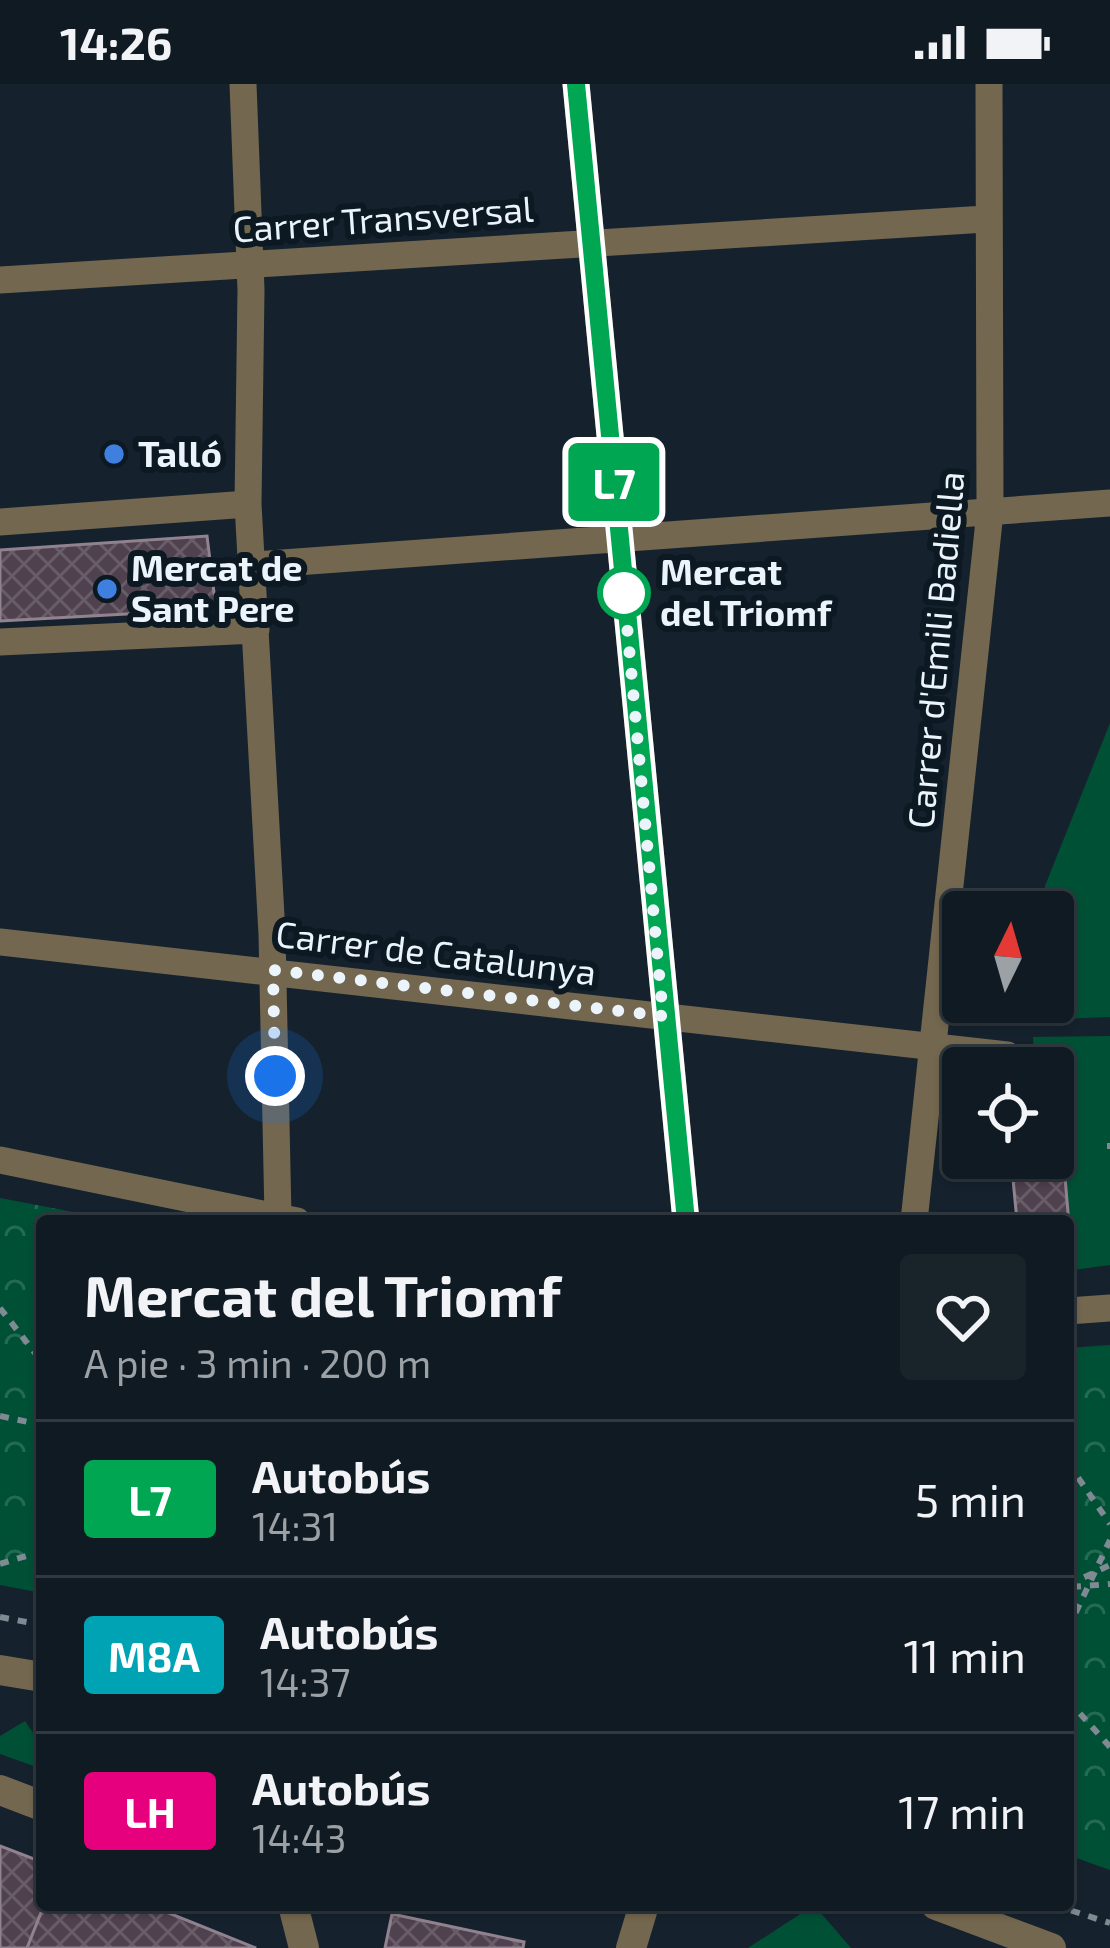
<!DOCTYPE html>
<html lang="es">
<meta charset="utf-8">
<style>
:root{--surface:#101a22;--page:#19232a;--text:#f1f3f6;--muted:#9ca1a5;--line:#303840}
body{margin:0;font-family:"Exo 2",sans-serif;background:var(--page);color:var(--text);height:100vh;display:flex;flex-direction:column;font-size:45px;white-space:nowrap}
*{box-sizing:border-box;margin:0}
p{font-size:39px;color:var(--muted)}
.icon{flex:none;width:66px;height:66px;fill:none;stroke:currentColor;stroke-width:2;stroke-linecap:round;stroke-linejoin:round}
.map{position:relative;flex:1;overflow:hidden}
.sheet{position:absolute;left:36px;top:1131px;width:1038px;height:696px;display:flex;flex-direction:column;background:var(--surface);border-radius:12px;box-shadow:0 3px 9px #0004,0 0 0 3px var(--line)}
.sheet>*{flex:none}
.badge{padding:0 24px;border-radius:9px;font-size:42px;line-height:78px}
.needle{width:78px;rotate:5deg}
.fabs{position:absolute;left:942px;top:807px;display:grid;gap:24px}
.fabs a{display:grid;place-items:center;width:132px;height:132px;border-radius:12px;background:var(--surface);box-shadow:0 3px 9px #0004,0 0 0 3px var(--line);font-size:60px}
.you{position:absolute;width:60px;height:60px;margin:-30px;border:9px solid #fff;border-radius:50%;background:#1a73e8;box-shadow:0 0 0 18px #1a73e833}
.map>.badge{position:absolute;translate:-50% -50%;box-shadow:0 0 0 6px #fff}
.round{display:grid;place-items:center;flex:none;width:126px;height:126px;border-radius:12px;background:var(--page)}
.head{display:flex;align-items:center;justify-content:space-between;height:204px;padding:0 48px}
h1{font-size:57px;font-weight:700;line-height:90px}
ul{padding:0;list-style:none}
li{display:flex;align-items:center;gap:36px;height:156px;padding:0 48px;border-top:3px solid var(--line)}
li div{flex:1}
li b{display:block;font-size:45px}
li em{font-style:normal}
li .badge{min-width:132px;font-weight:700;text-align:center}
.status{display:flex;justify-content:space-between;align-items:center;height:84px;padding:0 60px;background:var(--surface);direction:ltr}
.status svg{height:33px;fill:currentColor}
.map>svg:first-child{display:block}
.green{fill:#005035}
.park{fill:url(#park-crowns)}
.building{fill:url(#building-cross-hatch);stroke:#918290;stroke-width:3}
.lines{fill:none;stroke-linecap:round;stroke-linejoin:round}
.path{stroke:#7f8a93;stroke-width:6;stroke-dasharray:9 9;stroke-linecap:butt}
.minor{stroke:#73674f;stroke-width:27}
.tertiary{stroke:#73674f;stroke-width:30}
.line-casing{stroke:#fff;stroke-width:27}
.line{stroke:#00a651;stroke-width:18}
.walk{stroke:#ebf3fb;stroke-width:12;stroke-dasharray:0 21.6}
.shop-dot{fill:#3f7fe0;stroke:#0c1923;stroke-width:4.5}
.stop-dot{fill:#fff;stroke:#00a651;stroke-width:6}
.labels{text-anchor:middle;stroke-width:12;stroke-linejoin:round;paint-order:stroke}
.street-label{font-size:36px;fill:#ebf3fb;stroke:#0c1923}
.poi-label{font-size:36px;font-weight:bold;fill:#ebf3fb;stroke:#0c1923;text-anchor:start}
.stop-label{font-size:36px;font-weight:bold;fill:#ebf3fb;stroke:#0c1923;text-anchor:start}
</style>
<div class="status"><b>14:26</b><svg viewBox="0 0 49 12"><path d="M0 12V9h3v3zM5 12V6h3v6zM10 12V3h3v9zM15 12V0h3v12zM26 1h20v11H26zM47 4h2v5h-2z"/></svg></div>
<div class="map">
<svg width="1110" height="1864" viewBox="0 0 1110 1864">
<defs>
<pattern id="park-crowns" width="20" height="18" patternUnits="userSpaceOnUse" patternTransform="scale(3)"><rect width="20" height="18" fill="#005035"/><path d="M2 6a3 3 0 1 1 6 0M12 15a3 3 0 1 1 6 0" fill="none" stroke="#256a53"/></pattern>
<pattern id="building-cross-hatch" width="8" height="8" patternUnits="userSpaceOnUse" patternTransform="scale(3)"><rect width="8" height="8" fill="#4f414e"/><path d="M0 0l8 8M0 8l8-8" fill="none" stroke="#685d68"/></pattern>
</defs>
<rect width="100%" height="100%" fill="#15222d"/>
<!-- green -->
<path class="green" d="M 1110,639 L 1110,933 L 1031,936 L 1033,918 L 1053,918 L 1053,828 L 1042,828 L 1045,802 Z
M 1110,952 L 1110,1181 L 1073,1186 L 1061,1048 L 1053,1047 L 1053,984 L 1035,984 L 1033,953 Z
M 25,1637 L 42,1662 L 42,1685 L 0,1670 L 0,1652 Z
M 814,1821 L 851,1864 L 748,1864 Z"/>
<!-- park -->
<path class="park" d="M 0,1114 L 120,1137 L 42,1137 L 42,1509 L 0,1501 Z
M 1110,1261 L 1110,1786 L 1068,1771 L 1068,1264 Z"/>
<!-- building -->
<path class="building" d="M 207,452 L 216,525 L 0,537 L 0,466 Z
M 1053,1047 L 1061,1047 L 1074,1198 L 1068,1199 L 1068,1137 L 1017,1137 L 1011,1074 L 1053,1074 Z
M 0,1762 L 42,1778 L 44,1821 L 27,1864 L 0,1864 Z
M 44,1821 L 149,1821 L 256,1864 L 27,1864 Z
M 392,1830 L 524,1858 L 523,1864 L 385,1864 Z"/>
<g class="lines">
<!-- path -->
<path class="path" d="M 1107,1062 L 1110,1062
M 0,1224 L 42,1278
M 0,1332 L 42,1341
M 1068,1379 L 1110,1440
M 0,1480 L 42,1467
M 1068,1501 L 1110,1481
M 1072,1503 L 1110,1500
M 0,1533 L 42,1541
M 1068,1545 L 1110,1456
M 1068,1616 L 1110,1663
M 1054,1821 L 1110,1839"/>
<!-- minor -->
<path class="minor" d="M 243,0 L 251,206 L 248,420 L 272,850 L 278,1133
M 576,0 L 686,1137
M 0,196 L 986,135
M 0,438 L 248,420
M 255,481 L 1110,419
M 0,558 L 256,546
M 0,858 L 1007,971
M 0,1076 L 297,1137
M 914,1137 L 990,428 L 989,0
M 1068,1227 L 1110,1224"/>
<!-- tertiary -->
<path class="tertiary" d="M 0,1586 L 42,1593
M 0,1706 L 42,1722
M 293,1821 L 304,1864
M 936,1821 L 1051,1864
M 631,1864 L 644,1821"/>
</g>
<g class="lines">
<defs>
<path id="line" d="M 576,0 L 686,1137"/>
</defs>
<!-- line casing -->
<use href="#line" class="line-casing"/>
<!-- line -->
<use href="#line" class="line"/>
<!-- walk -->
<path class="walk" d="M 275,992 L 273,886 L 663,932 L 624,509"/>
</g>
<!-- markers -->
<g class="shop-dot">
<circle cx="114" cy="370" r="12"/>
<circle cx="107" cy="505" r="12"/>
</g>
<circle class="stop-dot" cx="624" cy="509" r="24"/>
<g class="labels">
<!-- street labels -->
<g class="street-label">
<text transform="translate(383 135) rotate(-4)" y="13">Carrer Transversal</text>
<text transform="translate(936 566) rotate(-85)" y="13">Carrer d'Emili Badiella</text>
<text transform="translate(436 869) rotate(7)" y="13">Carrer de Catalunya</text>
</g>
<!-- poi labels -->
<g class="poi-label">
<text x="138" y="383">Talló</text>
<text x="131" y="497">Mercat de<tspan x="131" dy="41">Sant Pere</tspan></text>
</g>
<!-- stop labels -->
<g class="stop-label">
<text x="660" y="501">Mercat<tspan x="660" dy="41">del Triomf</tspan></text>
</g>
</g>
</svg>
<div class="fabs">
<a><svg class="needle" viewBox="-14 -14 28 28"><path d="M0-13l5 13h-10z" fill="#e53935"/><path d="M0 13l5-13h-10z" fill="#9ca1a5"/></svg></a>
<a><svg class="icon" aria-label="locate" viewBox="0 0 24 24"><circle cx="12" cy="12" r="6"/><path d="M12 2v4M12 18v4M2 12h4M18 12h4"/></svg></a>
</div>
<div class="you" style="left:275px;top:992px"></div>
<b class="badge" style="left:614px;top:398px;background:#00a651;color:#fff">L7</b>
<section class="sheet">
<div class="head"><div><h1>Mercat del Triomf</h1><p>A pie · 3 min · 200 m</p></div><a class="round"><svg class="icon" aria-label="heart" viewBox="0 0 24 24"><path d="M12 20l-8-8c-3-5 5-10 8-4 3-6 11-1 8 4z"/></svg></a></div>
<ul>
<li><span class="badge" style="background:#00a651;color:#fff">L7</span><div><b>Autobús</b><p>14:31</p></div><em>5 min</em></li>
<li><span class="badge" style="background:#00a3b4;color:#fff">M8A</span><div><b>Autobús</b><p>14:37</p></div><em>11 min</em></li>
<li><span class="badge" style="background:#e6007e;color:#fff">LH</span><div><b>Autobús</b><p>14:43</p></div><em>17 min</em></li>
</ul>
</section>
</div>
